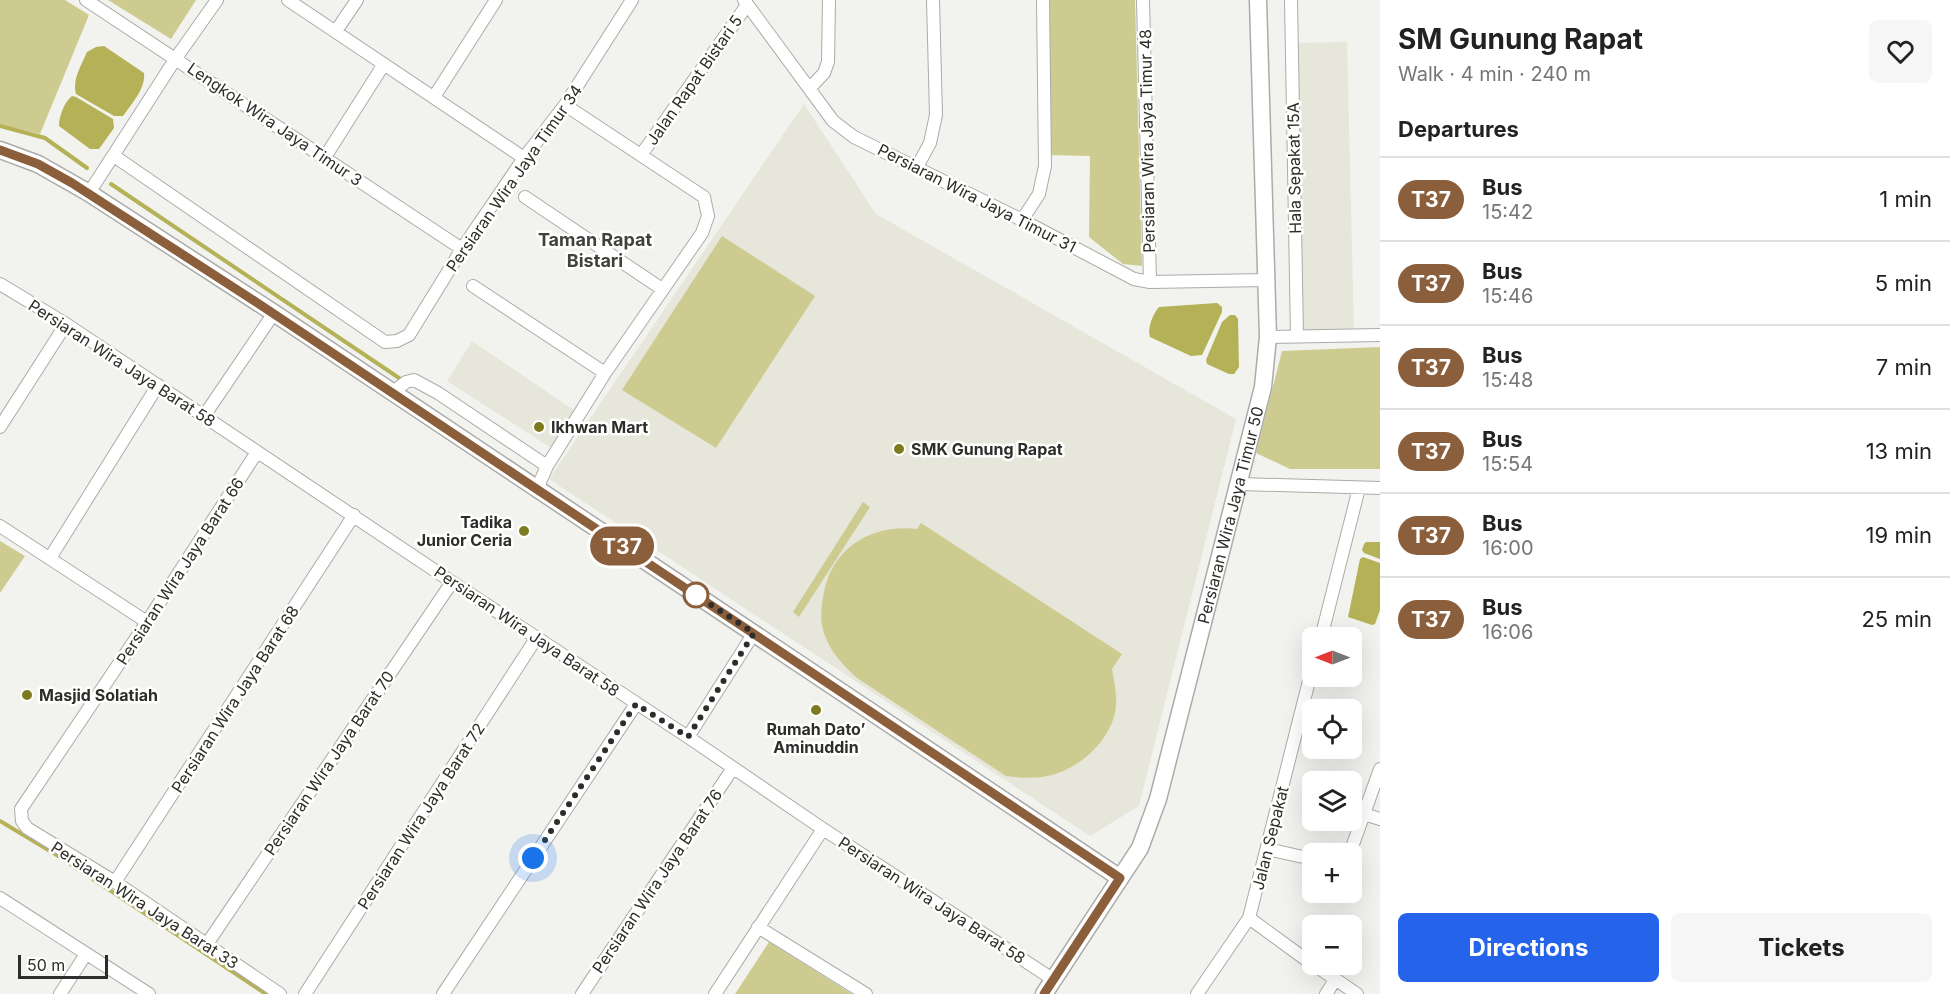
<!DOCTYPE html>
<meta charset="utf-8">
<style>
:root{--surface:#fff;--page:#f6f6f6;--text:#222;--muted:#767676;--line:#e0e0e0;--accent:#2563eb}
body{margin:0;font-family:Inter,sans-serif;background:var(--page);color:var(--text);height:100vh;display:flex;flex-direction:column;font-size:22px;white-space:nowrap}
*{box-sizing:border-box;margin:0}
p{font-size:20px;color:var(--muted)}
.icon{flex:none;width:33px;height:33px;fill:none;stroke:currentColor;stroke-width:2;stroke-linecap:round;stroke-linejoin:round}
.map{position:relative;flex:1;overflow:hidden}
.side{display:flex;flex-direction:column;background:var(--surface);width:570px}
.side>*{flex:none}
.badge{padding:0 12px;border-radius:20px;font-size:21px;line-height:39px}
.needle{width:39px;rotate:270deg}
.controls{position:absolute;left:1302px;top:627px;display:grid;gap:12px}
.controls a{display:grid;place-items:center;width:60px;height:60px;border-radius:9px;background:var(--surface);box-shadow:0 6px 24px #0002;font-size:30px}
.scale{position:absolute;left:18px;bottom:15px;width:90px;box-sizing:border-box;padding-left:6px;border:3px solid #2d2d2c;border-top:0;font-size:16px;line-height:21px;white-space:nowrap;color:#2d2d2c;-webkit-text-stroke:4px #fffffe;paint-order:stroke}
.you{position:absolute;width:30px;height:30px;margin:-15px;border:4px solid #fff;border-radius:50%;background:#1a73e8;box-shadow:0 0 0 9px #1a73e833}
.map>.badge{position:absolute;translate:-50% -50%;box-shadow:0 0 0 3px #fff}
h2{padding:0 18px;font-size:22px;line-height:54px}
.round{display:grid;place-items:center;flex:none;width:63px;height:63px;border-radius:9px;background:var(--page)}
.headline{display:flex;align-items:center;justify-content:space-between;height:102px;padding:0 18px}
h1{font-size:28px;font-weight:700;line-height:45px}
.button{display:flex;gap:12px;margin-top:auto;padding:12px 18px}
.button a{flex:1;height:69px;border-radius:9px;background:var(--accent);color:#fff;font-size:24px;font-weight:700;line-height:69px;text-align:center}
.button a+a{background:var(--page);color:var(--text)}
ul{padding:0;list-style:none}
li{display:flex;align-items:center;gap:18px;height:84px;padding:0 18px;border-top:2px solid var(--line)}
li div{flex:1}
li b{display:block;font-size:22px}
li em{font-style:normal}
li .badge{min-width:66px;font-weight:700;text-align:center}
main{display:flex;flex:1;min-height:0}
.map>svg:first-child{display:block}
.built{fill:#e6e6db}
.green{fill:#cdcb8f}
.water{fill:#b5b156}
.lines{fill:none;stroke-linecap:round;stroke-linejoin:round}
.stream{stroke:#b5b156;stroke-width:4}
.street-casing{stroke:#ababa8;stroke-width:14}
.secondary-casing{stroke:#ababa8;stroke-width:19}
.street{stroke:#fff;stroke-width:12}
.secondary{stroke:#fff;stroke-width:16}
.line-casing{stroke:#fff;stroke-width:14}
.line{stroke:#8b5e3c;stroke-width:9}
.walk{stroke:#2d2d2c;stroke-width:6;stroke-dasharray:0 10.8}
.poi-dot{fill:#7e7a20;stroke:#fffffe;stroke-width:2}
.stop-dot{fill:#fff;stroke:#8b5e3c;stroke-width:3}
.labels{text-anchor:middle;stroke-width:5;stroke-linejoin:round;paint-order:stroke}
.street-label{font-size:16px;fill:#2d2d2c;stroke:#fffffe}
.poi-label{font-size:16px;font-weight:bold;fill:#2d2d2c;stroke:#fffffe;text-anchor:start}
.neighbourhood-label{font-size:18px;font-weight:bold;fill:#40403e;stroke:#fffffe}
</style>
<main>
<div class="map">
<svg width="1380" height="994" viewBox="0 0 1380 994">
<rect width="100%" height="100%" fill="#f2f2ef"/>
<!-- built -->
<path class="built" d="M 1347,42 L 1354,334 L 1297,336 L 1290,43 Z
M 804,104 L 876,214 L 1236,419 L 1139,806 L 1090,836 L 549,479 Z
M 472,341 L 578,413 L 556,451 L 447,381 Z"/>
<!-- green -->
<path class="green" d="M 0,0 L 65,0 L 89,15 L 40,134 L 0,125 Z
M 108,0 L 196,0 L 171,39 Z
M 1049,0 L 1135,0 L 1142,266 L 1123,264 L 1089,237 L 1090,156 L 1048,155 Z
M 722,236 L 815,296 L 716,448 L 622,390 Z
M 1380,347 L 1380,469 L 1290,469 L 1256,453 L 1282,351 Z
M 863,502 L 870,507 L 799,617 L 793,612 Z
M 921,523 L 1122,654 L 1112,669 C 1114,682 1117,694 1116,706 C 1113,738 1082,767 1052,775 C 1037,779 1021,778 1006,776 L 857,678 C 844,666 832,654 826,638 C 819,623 821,608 824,592 C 833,547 872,524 917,529 Z
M 0,541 L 25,556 L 0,593 Z
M 769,942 L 852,994 L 735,994 Z"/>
<!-- water -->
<path class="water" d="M 104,46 L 144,73 C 146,88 132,103 123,116 L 114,116 L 76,94 C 72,80 81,66 87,52 L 96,47 Z
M 72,96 L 76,97 L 113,119 L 114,128 L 99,149 L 90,149 L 59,126 C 59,117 64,102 72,96 Z
M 1217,303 L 1222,307 L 1222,312 L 1202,355 L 1191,356 L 1150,337 C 1147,328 1153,314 1159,307 Z
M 1230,315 L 1235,315 L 1238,319 L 1239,367 L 1234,374 L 1229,374 L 1207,364 L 1206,360 L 1222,322 Z
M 1366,542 L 1380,542 L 1380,559 L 1364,553 L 1362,550 L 1364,544 Z
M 1363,557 L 1380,563 L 1380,610 L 1375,624 L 1372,625 L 1348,617 L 1360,559 Z"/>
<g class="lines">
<!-- stream -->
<path class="stream" d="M 0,126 L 45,138 L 87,168
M 111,184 L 402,380
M 0,821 L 60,857 L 266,994"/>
<defs>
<path id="street" d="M 86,0 L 462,249
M 288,0 L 524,158
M 744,0 L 833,121 L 854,137 L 1022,220 L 1134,279 L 1150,282 L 1266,280
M 1143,0 L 1150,282
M 1291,0 L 1297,336
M 336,31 L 357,0
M 810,88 L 824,73 L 828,62 L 829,0
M 434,97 L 496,0
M 641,155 L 747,5
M 114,156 L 385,342 L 397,341 L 409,335 L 462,249 L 524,158 L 565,105 L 632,0
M 325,157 L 384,64
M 917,167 L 930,143 L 936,115 L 933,0
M 89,193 L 176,58 L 217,0
M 525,197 L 662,289
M 1022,220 L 1039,194 L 1045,166 L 1043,0
M 0,284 L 66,324 L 452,582 L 688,737 L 823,829 L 1054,980
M 473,286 L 605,373
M 1268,337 L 1380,335
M 392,393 L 406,382 L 414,380 L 438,393 L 547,466
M 204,416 L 274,313
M 0,427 L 66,324
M 257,452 L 147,622 L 21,809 L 22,821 L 27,828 L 115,882 L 280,994
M 1240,484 L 1380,488
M 537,489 L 547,466 L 605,373 L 702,233 L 708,216 L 704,197 L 565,105
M 0,526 L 147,622
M 50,558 L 158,385
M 1321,638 L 1359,488
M 688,737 L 754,633
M 1364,814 L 1380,819
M 1267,849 L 1312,859
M 1347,854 L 1351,850 L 1380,769
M 115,882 L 354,515
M 0,898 L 149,994
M 1249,918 L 1312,964
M 758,927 L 866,994
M 207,944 L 452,582
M 1313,964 L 1357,994
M 60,994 L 86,954
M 305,994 L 537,637
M 443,994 L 636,704
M 582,994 L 733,768
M 715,994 L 823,829
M 1197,994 L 1249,918 L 1312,669
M 1326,994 L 1335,980"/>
<g id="secondary">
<path d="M 0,150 L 38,164 L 89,193 L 274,313 L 1120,878"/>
<path id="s1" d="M 1044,994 L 1140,848 L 1158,799 L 1263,387 L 1268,337 L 1258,0"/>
</g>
</defs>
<!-- street casing -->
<use href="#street" class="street-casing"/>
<!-- secondary casing -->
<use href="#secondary" class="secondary-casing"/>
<!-- street -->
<use href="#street" class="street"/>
<!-- secondary -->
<use href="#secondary" class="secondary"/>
</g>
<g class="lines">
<defs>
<path id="line" d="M 0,150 L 38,164 L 72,183 L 256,302 L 1120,878 L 1044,994"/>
</defs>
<!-- line casing -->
<use href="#line" class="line-casing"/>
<!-- line -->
<use href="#line" class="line"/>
<!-- walk -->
<path class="walk" d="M 533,858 L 636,704 L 688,737 L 754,633 L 696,595"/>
</g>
<!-- markers -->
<g class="poi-dot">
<circle cx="539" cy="427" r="6"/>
<circle cx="899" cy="449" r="6"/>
<circle cx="524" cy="531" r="6"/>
<circle cx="27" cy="695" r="6"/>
<circle cx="816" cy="710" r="6"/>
</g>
<circle class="stop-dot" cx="696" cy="595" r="12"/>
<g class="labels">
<!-- street labels -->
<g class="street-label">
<text transform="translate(694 80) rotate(-55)" y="6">Jalan Rapat Bistari 5</text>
<text transform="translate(275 124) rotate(34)" y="6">Lengkok Wira Jaya Timur 3</text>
<text transform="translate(1147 141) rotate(-91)" y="6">Persiaran Wira Jaya Timur 48</text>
<text transform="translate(1294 168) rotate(-91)" y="6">Hala Sepakat 15A</text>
<text transform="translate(514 178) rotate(-55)" y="6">Persiaran Wira Jaya Timur 34</text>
<text transform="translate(977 198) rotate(27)" y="6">Persiaran Wira Jaya Timur 31</text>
<text transform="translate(122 363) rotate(33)" y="6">Persiaran Wira Jaya Barat 58</text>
<text dy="6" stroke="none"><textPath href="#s1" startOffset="520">Persiaran Wira Jaya Timur 50</textPath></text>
<text transform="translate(180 571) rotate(-57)" y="6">Persiaran Wira Jaya Barat 66</text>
<text transform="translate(527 631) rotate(34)" y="6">Persiaran Wira Jaya Barat 58</text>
<text transform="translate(235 699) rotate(-57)" y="6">Persiaran Wira Jaya Barat 68</text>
<text transform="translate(329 763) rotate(-56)" y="6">Persiaran Wira Jaya Barat 70</text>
<text transform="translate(421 816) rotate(-57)" y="6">Persiaran Wira Jaya Barat 72</text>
<text transform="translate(1270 838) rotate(-76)" y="6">Jalan Sepakat</text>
<text transform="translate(657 881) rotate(-56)" y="6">Persiaran Wira Jaya Barat 76</text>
<text transform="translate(932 900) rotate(33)" y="6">Persiaran Wira Jaya Barat 58</text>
<text transform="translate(145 905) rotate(33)" y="6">Persiaran Wira Jaya Barat 33</text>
</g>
<!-- poi labels -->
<g class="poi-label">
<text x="551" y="433">Ikhwan Mart</text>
<text x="911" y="455">SMK Gunung Rapat</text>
<text x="512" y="528" text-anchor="end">Tadika<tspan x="512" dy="18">Junior Ceria</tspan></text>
<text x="39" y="701">Masjid Solatiah</text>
<text x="816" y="735" text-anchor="middle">Rumah Dato’<tspan x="816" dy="18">Aminuddin</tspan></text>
</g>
<!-- neighbourhood labels -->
<g class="neighbourhood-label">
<text x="595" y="246">Taman Rapat<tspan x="595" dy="21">Bistari</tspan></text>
</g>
</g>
</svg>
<div class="controls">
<a><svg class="needle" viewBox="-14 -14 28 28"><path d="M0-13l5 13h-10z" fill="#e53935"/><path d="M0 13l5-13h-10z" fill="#767676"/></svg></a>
<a><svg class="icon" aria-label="locate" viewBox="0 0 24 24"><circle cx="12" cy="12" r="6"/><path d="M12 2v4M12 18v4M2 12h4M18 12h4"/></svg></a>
<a><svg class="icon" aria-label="layers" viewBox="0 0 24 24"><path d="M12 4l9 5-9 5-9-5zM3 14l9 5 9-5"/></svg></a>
<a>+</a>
<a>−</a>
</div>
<div class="scale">50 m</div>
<div class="you" style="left:533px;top:858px"></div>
<b class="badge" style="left:622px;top:546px;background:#8b5e3c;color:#fff">T37</b>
</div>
<section class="side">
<div class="headline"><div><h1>SM Gunung Rapat</h1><p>Walk · 4 min · 240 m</p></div><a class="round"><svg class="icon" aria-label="heart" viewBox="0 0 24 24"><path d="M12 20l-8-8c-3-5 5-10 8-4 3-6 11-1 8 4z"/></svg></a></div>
<h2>Departures</h2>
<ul>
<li><span class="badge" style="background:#8b5e3c;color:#fff">T37</span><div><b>Bus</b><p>15:42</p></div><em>1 min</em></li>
<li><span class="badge" style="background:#8b5e3c;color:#fff">T37</span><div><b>Bus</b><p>15:46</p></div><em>5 min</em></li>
<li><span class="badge" style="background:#8b5e3c;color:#fff">T37</span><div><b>Bus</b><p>15:48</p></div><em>7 min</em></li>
<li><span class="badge" style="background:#8b5e3c;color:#fff">T37</span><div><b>Bus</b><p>15:54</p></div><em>13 min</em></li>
<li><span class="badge" style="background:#8b5e3c;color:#fff">T37</span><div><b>Bus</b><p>16:00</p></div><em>19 min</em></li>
<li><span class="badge" style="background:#8b5e3c;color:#fff">T37</span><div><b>Bus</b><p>16:06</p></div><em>25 min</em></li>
</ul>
<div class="button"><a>Directions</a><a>Tickets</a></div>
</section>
</main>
